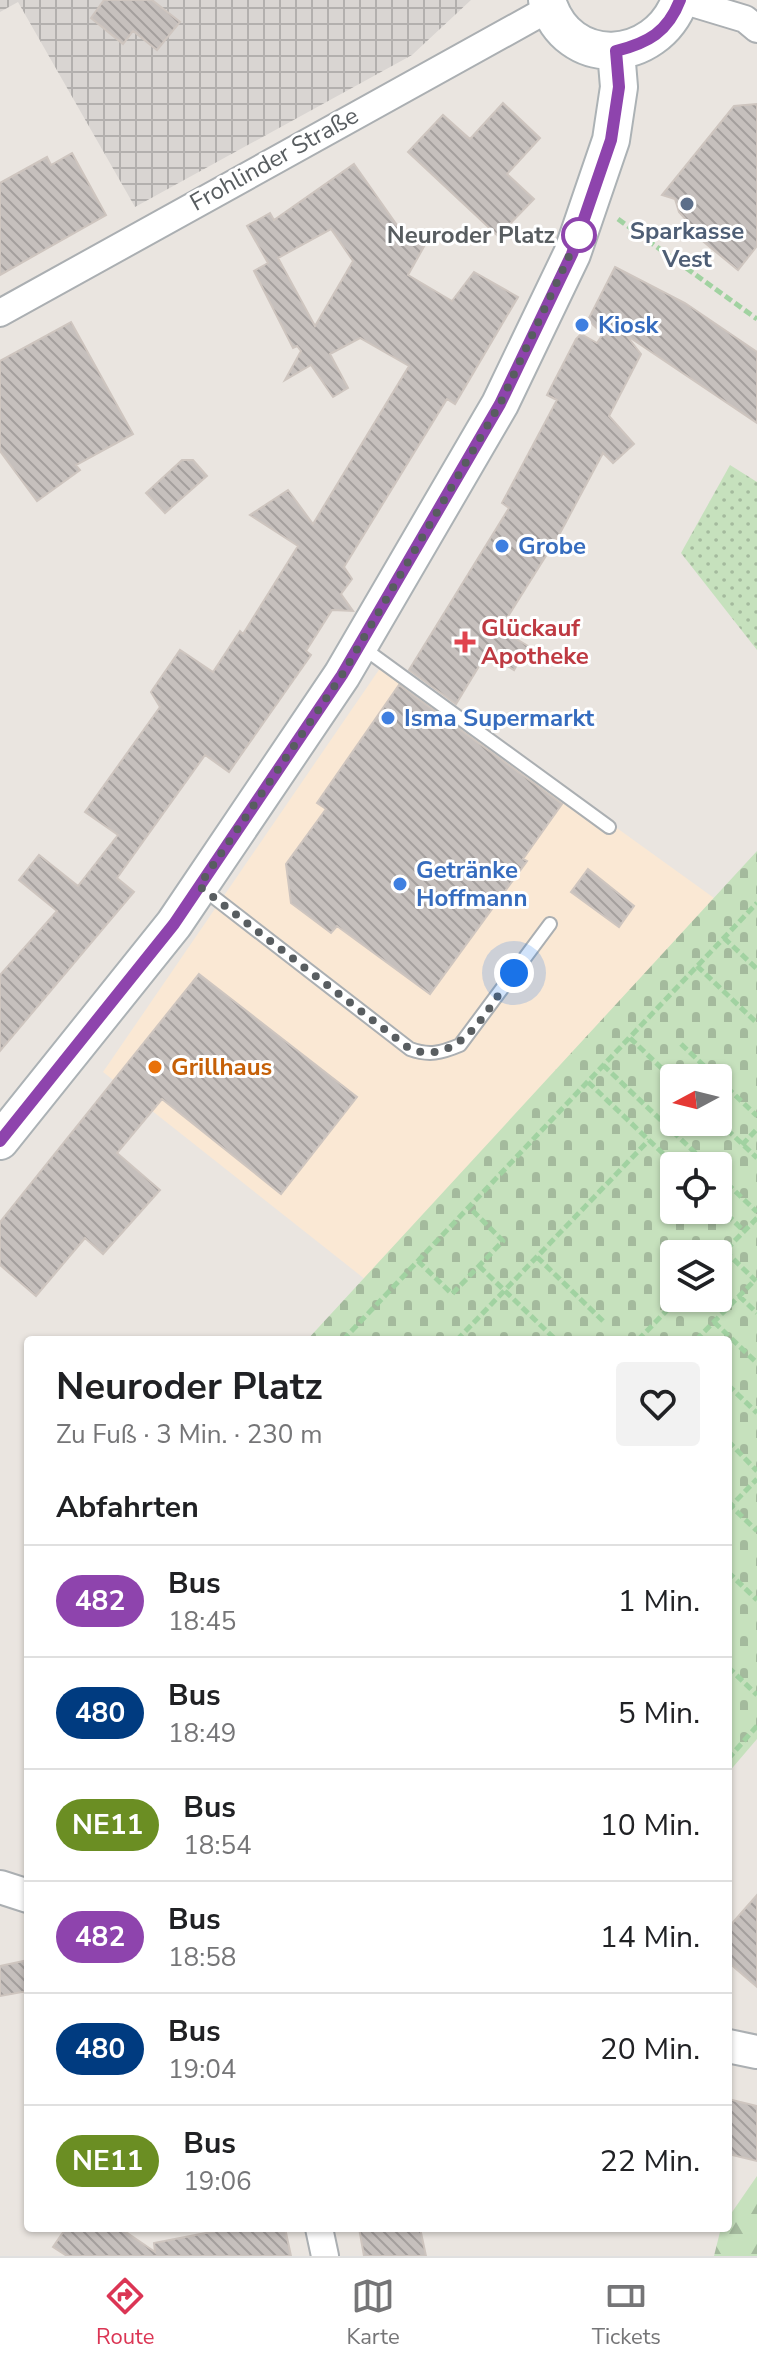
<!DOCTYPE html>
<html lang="de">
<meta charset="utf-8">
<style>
:root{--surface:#fff;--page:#f2f2f2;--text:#202124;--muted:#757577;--line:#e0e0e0;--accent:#db3554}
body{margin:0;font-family:"Nunito Sans",sans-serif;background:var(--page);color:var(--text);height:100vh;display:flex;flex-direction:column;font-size:30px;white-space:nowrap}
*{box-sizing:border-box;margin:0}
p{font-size:26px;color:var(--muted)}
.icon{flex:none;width:44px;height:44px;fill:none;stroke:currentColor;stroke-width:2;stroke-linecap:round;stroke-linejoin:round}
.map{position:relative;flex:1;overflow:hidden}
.panel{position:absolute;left:24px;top:1336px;width:708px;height:896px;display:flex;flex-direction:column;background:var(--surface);border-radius:8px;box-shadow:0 2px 6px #0004}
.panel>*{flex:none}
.badge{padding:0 16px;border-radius:26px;font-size:28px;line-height:52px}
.needle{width:52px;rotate:263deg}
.controls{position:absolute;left:660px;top:1064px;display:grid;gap:16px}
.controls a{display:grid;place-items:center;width:72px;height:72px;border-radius:8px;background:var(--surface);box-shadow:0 2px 6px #0004;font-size:40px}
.you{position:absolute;width:40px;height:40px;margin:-20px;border:6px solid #fff;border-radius:50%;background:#1a73e8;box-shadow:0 0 0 12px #1a73e833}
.map>.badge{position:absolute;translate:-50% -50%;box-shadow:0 0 0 4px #fff}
h2{padding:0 32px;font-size:30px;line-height:72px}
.round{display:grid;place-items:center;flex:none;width:84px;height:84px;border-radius:8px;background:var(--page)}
.overview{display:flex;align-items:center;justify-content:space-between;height:136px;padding:0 32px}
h1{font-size:38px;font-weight:700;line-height:60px}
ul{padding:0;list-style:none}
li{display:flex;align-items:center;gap:24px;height:112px;padding:0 32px;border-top:2px solid var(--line)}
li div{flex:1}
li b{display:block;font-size:30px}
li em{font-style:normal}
li .badge{min-width:88px;font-weight:700;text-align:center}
.dock{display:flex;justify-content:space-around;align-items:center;height:112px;border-top:2px solid var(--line);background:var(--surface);font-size:22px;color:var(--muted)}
.dock a{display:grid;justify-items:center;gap:4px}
.dock .current{color:var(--accent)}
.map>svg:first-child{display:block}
.commercial{fill:#fae8d4}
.industrial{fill:url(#industrial-grid)}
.forest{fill:url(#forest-firs)}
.cemetery{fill:url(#cemetery-stones);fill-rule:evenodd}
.park{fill:url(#park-dots)}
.building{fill:url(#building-back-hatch);stroke:#cec5bf;stroke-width:2;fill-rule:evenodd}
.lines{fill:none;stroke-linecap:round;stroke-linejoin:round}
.service-casing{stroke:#abafb2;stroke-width:16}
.minor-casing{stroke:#abafb2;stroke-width:30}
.tertiary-casing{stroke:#abafb2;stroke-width:36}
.secondary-casing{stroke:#acb2b5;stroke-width:40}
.path{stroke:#a1d2a1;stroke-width:5;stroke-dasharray:8 4;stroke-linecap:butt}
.service{stroke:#fff;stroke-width:12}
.minor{stroke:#fff;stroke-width:26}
.tertiary{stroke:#fff;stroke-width:32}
.secondary{stroke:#fff;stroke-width:36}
.line-casing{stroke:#fff;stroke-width:18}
.line{stroke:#8e44ad;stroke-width:12}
.walk{stroke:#585d60;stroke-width:8;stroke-dasharray:0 14.4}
.service-dot{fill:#5c6f8a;stroke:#fff;stroke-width:3}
.stop-dot{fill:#fff;stroke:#8e44ad;stroke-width:4}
.shop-dot{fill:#3f7fe0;stroke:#fff;stroke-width:3}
.health-dot{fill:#e0444e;stroke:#fff;stroke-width:3}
.food-dot{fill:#e8710a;stroke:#fff;stroke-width:3}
.labels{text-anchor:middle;stroke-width:6;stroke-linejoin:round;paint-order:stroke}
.street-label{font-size:24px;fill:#585d60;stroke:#fff}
.service-label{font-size:24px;font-weight:bold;fill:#4e5e75;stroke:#fff}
.stop-label{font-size:24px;font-weight:bold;fill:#585d60;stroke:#fff;text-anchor:end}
.shop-label{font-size:24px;font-weight:bold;fill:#366cbe;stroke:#fff;text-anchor:start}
.health-label{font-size:24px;font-weight:bold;fill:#be3a42;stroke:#fff;text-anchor:start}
.food-label{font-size:24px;font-weight:bold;fill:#c56008;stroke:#fff;text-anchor:start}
</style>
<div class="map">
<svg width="757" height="2256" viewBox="0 0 757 2256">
<defs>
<pattern id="industrial-grid" width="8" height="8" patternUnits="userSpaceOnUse" patternTransform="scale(2)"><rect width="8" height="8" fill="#d9d5d2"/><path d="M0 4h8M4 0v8" fill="none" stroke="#b3b0ae"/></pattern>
<pattern id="forest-firs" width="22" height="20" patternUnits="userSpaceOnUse" patternTransform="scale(2)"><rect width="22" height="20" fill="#c6e1bd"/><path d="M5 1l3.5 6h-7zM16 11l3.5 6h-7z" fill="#a4ba9d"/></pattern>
<pattern id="cemetery-stones" width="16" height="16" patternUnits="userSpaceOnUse" patternTransform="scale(2)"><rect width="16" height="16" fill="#c6e1bd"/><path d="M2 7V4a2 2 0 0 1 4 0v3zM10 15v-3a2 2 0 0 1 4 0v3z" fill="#a4ba9d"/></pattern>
<pattern id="park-dots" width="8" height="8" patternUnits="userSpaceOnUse" patternTransform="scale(2)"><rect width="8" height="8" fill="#c6e1bd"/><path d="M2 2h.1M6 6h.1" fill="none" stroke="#a4ba9d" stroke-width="1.8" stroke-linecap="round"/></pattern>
<pattern id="building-back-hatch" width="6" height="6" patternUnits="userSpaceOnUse" patternTransform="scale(2)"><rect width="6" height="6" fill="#c6c0bd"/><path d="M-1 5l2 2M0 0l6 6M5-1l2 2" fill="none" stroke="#a49f9d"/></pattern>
</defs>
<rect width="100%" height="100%" fill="#eae5e0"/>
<!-- commercial -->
<path class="commercial" d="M 385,661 L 714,898 L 366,1280 L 103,1072 Z"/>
<!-- industrial -->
<path class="industrial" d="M 0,0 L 471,0 L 412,55 L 135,207 L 18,2 L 0,12 Z"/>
<!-- forest -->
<path class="forest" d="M 757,2176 L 757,2256 L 714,2256 L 721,2228 L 728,2228 L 728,2218 Z"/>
<!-- cemetery -->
<path class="cemetery" d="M 757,851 L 757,1739 L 728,1773 L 728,1340 L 307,1340 ZM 674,1078 L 718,1078 L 718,1122 L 674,1122 ZM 674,1166 L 718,1166 L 718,1210 L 674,1210 ZM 674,1254 L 718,1254 L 718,1298 L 674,1298 Z"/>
<!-- park -->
<path class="park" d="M 730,465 L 757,482 L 757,650 L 681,553 Z"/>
<!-- building -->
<path class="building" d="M 104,0 L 152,0 L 180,22 L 157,50 L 133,31 L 123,44 L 91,18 Z
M 503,103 L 540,138 L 507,174 L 534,199 L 498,236 L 408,152 L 443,115 L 470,139 Z
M 757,104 L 757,246 L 738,270 L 688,229 L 691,225 L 679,212 L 675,199 L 662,195 L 734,106 Z
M 72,153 L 106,215 L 0,275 L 0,183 L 47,157 L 51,165 Z
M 354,164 L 399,228 L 426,243 L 408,275 L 452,301 L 474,272 L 518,297 L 455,404 L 447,399 L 344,567 L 352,579 L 341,594 L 353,611 L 332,610 L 306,651 L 311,655 L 229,772 L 205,755 L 117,878 L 134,892 L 0,1051 L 0,975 L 57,911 L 19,880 L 39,855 L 78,886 L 118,835 L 85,812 L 160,707 L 151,692 L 180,650 L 213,672 L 240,631 L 243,634 L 298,546 L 250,515 L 288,490 L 313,524 L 409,366 L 360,338 L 330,354 L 348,388 L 333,397 L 311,365 L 285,380 L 301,351 L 297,346 L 293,348 L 254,271 L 268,263 L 247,226 L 270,213 L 274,220 ZM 331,229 L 353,261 L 315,326 L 278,258 Z
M 615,267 L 685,303 L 757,352 L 757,423 L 626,335 L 641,354 L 609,416 L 634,444 L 613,463 L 603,453 L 559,535 L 500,629 L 528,646 L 514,670 L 487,653 L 456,704 L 409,670 L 509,508 L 502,503 L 557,400 L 547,395 L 576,339 L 581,334 L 597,343 L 603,334 L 588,320 Z
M 71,322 L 133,434 L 76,465 L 80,470 L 37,501 L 0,451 L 0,361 Z
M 182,460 L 193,460 L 207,476 L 165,513 L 146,493 Z
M 399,685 L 562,804 L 523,859 L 527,861 L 430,994 L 337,926 L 331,933 L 291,903 L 286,864 L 326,809 L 317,803 Z
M 588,869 L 634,906 L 619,927 L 571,892 Z
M 199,974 L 357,1097 L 281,1194 L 162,1099 L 117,1153 L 160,1190 L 103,1254 L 85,1238 L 36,1296 L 0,1265 L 0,1222 Z
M 757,1895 L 757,1987 L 728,1962 L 728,1928 Z
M 28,1960 L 28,1991 L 0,1996 L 0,1966 Z
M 728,2099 L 757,2106 L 757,2161 L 728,2154 Z
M 66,2228 L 120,2228 L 155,2252 L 154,2243 L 231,2228 L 285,2228 L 291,2256 L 67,2256 L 53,2247 Z
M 359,2228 L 420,2228 L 426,2256 L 364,2256 Z"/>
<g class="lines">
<defs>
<path id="service" d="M 362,647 L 609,827
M 202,888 L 410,1049 C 429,1056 441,1053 460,1045 L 550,924"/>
<path id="minor" d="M 682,0 L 745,19 L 757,29
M 0,313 L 550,8
M 319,2228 L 325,2256"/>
<path id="tertiary" d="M 0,1887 L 28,1896
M 728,2046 L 757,2052"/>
<path id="secondary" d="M 547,0 C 567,70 656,65 680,0
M 0,1141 L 174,924 L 342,675 L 500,404 L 572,254 L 611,140 L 619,87 L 616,51"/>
</defs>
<!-- service casing -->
<use href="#service" class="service-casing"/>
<!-- minor casing -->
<use href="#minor" class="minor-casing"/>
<!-- tertiary casing -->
<use href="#tertiary" class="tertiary-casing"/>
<!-- secondary casing -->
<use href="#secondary" class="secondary-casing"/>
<!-- path -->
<path class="path" d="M 618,219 L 757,319
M 724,938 L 757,969
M 697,966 L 757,1023
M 630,1038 L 674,1080
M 681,1044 L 717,1078
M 603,1065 L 709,1166
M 718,1079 L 757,1116
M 588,1082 L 676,1166
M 718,1121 L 757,1158
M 742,1145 L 757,1129
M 718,1175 L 757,1212
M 718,1206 L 744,1231
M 725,1251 L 756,1281
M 537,1257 L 605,1323
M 718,1258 L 757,1218
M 418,1261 L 452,1294 L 503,1241 L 469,1207
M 479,1266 L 556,1340
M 739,1296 L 757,1313
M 714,1322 L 757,1363
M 343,1340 L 757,903
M 457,1340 L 649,1140
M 638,1340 L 679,1298
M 696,1340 L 755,1280
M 728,1385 L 757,1413
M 728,1441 L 757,1471
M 728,1503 L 757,1531
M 728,1509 L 757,1479
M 728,1572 L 757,1600
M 728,1667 L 757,1695
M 728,1759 L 757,1726"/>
<!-- service -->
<use href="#service" class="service"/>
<!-- minor -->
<use href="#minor" class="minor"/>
<!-- tertiary -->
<use href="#tertiary" class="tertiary"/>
<!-- secondary -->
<use href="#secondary" class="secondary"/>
</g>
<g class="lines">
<defs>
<path id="line" d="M 0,1141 L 174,924 L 342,675 L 500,404 L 572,254 L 611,140 L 619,87 L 616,51 C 648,43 668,32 680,0"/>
</defs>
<!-- line casing -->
<use href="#line" class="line-casing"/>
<!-- line -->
<use href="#line" class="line"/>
<!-- walk -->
<path class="walk" d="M 514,973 C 487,1008 462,1067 410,1049 L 199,886 L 342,675 L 500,404 L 579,235"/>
</g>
<!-- markers -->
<circle class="service-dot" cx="687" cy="204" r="8"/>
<circle class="stop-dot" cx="579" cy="235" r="16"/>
<g class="shop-dot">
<circle cx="582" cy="325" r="8"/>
<circle cx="502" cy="546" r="8"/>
<circle cx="388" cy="718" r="8"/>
<circle cx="400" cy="884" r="8"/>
</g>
<path class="health-dot" d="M461 630h8v8h8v8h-8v8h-8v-8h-8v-8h8z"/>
<circle class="food-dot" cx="155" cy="1067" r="8"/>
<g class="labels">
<!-- street labels -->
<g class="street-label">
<text transform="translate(274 159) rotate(-29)" y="8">Frohlinder Straße</text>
</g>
<!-- service labels -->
<g class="service-label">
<text x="687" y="239">Sparkasse<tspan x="687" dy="28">Vest</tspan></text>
</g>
<!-- stop labels -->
<g class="stop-label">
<text x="555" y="243">Neuroder Platz</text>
</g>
<!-- shop labels -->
<g class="shop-label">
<text x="598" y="333">Kiosk</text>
<text x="518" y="554">Grobe</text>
<text x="404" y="726">Isma Supermarkt</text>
<text x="416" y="878">Getränke<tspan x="416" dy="28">Hoffmann</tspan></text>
</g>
<!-- health labels -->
<g class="health-label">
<text x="481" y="636">Glückauf<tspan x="481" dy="28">Apotheke</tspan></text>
</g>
<!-- food labels -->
<g class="food-label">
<text x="171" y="1075">Grillhaus</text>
</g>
</g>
</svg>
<div class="controls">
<a><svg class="needle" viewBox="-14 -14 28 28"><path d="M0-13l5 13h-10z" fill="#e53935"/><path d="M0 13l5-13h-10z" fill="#757577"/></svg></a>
<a><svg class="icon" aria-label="locate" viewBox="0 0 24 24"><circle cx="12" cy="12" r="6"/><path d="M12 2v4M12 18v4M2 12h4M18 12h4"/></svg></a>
<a><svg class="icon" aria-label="layers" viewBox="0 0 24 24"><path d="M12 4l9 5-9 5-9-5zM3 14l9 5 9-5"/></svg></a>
</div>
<div class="you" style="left:514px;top:973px"></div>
<section class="panel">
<div class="overview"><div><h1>Neuroder Platz</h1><p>Zu Fuß · 3 Min. · 230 m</p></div><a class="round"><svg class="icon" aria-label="heart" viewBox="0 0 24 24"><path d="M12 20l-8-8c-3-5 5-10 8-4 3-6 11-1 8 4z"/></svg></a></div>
<h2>Abfahrten</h2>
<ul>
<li><span class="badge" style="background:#8e44ad;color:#fff">482</span><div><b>Bus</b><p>18:45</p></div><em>1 Min.</em></li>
<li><span class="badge" style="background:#003b80;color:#fff">480</span><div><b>Bus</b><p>18:49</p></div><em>5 Min.</em></li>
<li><span class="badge" style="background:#6b8e23;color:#fff">NE11</span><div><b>Bus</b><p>18:54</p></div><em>10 Min.</em></li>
<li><span class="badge" style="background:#8e44ad;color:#fff">482</span><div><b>Bus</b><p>18:58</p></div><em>14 Min.</em></li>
<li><span class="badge" style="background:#003b80;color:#fff">480</span><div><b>Bus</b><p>19:04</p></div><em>20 Min.</em></li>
<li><span class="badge" style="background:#6b8e23;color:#fff">NE11</span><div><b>Bus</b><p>19:06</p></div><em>22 Min.</em></li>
</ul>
</section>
</div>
<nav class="dock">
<a class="current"><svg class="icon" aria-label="directions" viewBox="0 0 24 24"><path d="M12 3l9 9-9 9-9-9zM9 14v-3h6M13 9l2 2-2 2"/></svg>Route</a>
<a><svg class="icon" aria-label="map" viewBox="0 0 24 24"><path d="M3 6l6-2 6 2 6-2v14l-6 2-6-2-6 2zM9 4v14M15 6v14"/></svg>Karte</a>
<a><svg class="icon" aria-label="tickets" viewBox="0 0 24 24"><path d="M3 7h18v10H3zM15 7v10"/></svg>Tickets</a>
</nav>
